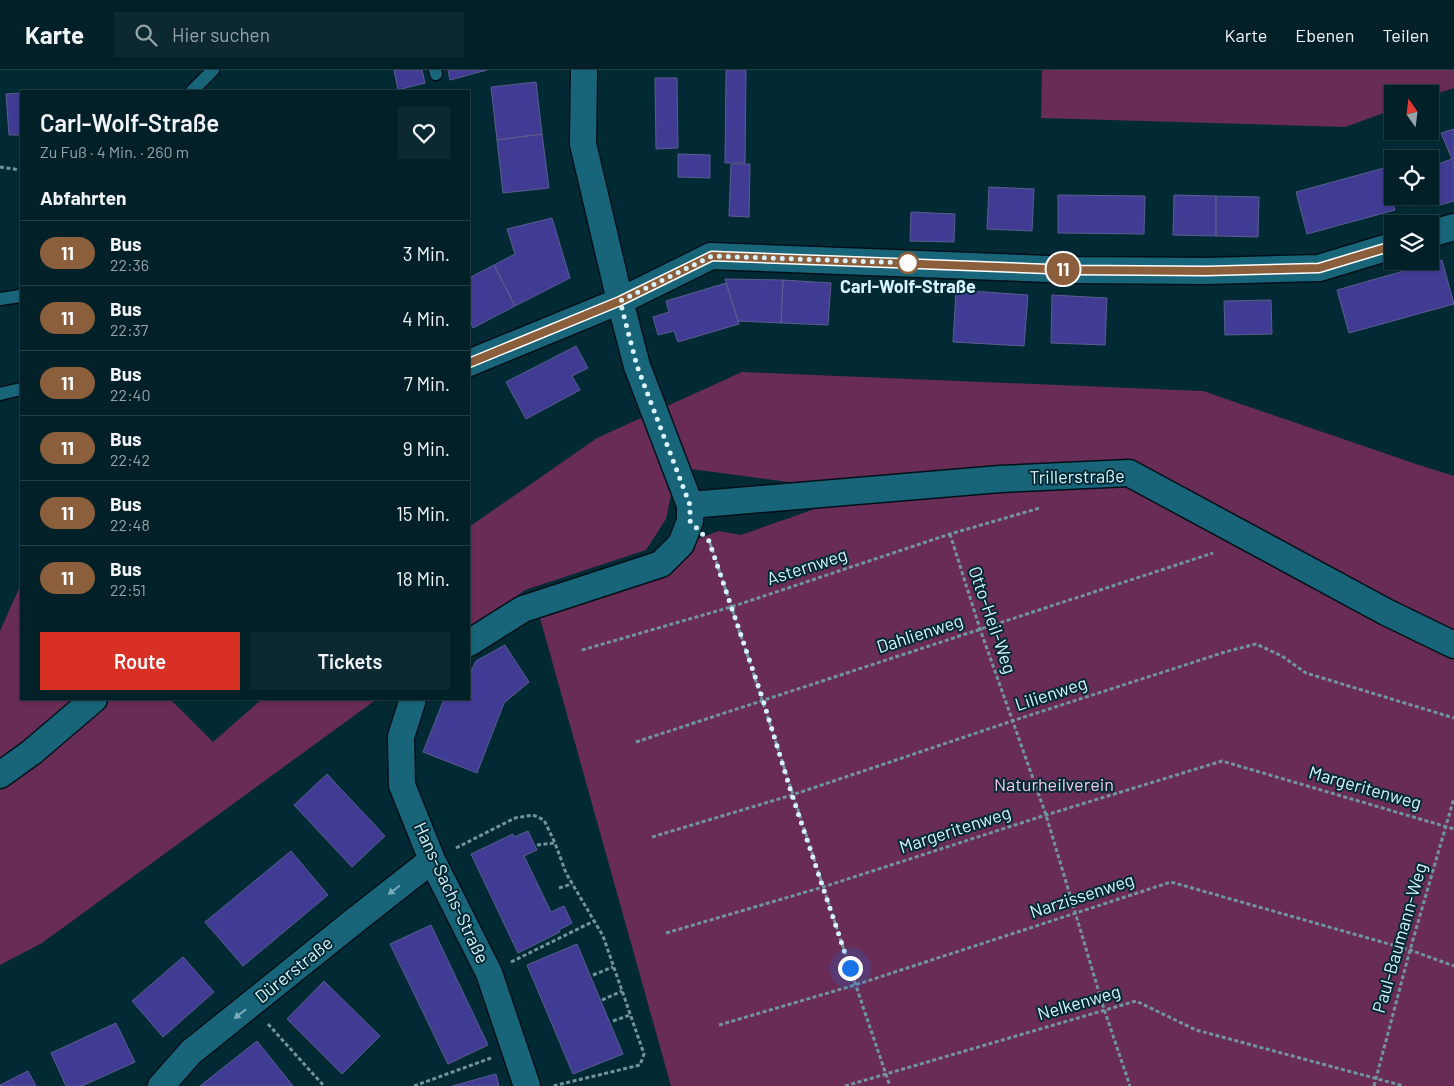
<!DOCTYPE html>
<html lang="de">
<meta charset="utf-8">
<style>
:root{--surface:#022028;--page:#0c2830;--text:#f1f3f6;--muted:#96a3a8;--line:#233e45;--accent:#d93025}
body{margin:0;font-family:Barlow,sans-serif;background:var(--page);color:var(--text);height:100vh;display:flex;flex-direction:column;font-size:19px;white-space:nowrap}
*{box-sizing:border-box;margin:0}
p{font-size:16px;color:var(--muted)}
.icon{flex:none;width:28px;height:28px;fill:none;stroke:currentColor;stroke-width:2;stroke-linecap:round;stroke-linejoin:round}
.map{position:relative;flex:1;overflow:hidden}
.sheet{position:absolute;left:20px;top:20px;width:450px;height:610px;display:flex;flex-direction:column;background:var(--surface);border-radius:0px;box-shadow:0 1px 4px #0004,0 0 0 1px var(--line)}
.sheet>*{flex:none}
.badge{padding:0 10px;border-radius:16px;font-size:18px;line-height:32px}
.needle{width:32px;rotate:346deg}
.buttons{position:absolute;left:1384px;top:15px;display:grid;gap:10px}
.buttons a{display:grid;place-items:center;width:55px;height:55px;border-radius:0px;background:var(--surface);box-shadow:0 1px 4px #0004,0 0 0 1px var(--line);font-size:25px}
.you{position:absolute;width:25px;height:25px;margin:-12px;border:4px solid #fff;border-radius:50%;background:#1a73e8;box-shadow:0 0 0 8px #1a73e833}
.map>.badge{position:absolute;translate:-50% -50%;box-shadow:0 0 0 2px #fff}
h2{padding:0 20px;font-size:19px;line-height:45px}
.round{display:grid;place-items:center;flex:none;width:52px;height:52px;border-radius:0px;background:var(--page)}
.head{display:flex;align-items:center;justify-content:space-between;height:85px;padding:0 20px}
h1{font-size:24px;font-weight:600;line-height:38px}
.button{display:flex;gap:10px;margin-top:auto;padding:10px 20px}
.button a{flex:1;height:58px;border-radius:0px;background:var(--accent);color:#fff;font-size:20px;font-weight:600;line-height:58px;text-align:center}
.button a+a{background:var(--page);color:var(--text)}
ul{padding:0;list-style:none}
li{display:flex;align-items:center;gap:15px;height:65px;padding:0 20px;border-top:1px solid var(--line)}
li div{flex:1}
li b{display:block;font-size:19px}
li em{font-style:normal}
li .badge{min-width:55px;font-weight:700;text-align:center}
header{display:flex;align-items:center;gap:30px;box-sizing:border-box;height:70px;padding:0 25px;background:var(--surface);border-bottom:1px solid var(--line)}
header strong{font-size:24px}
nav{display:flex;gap:28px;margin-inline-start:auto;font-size:18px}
.search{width:350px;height:45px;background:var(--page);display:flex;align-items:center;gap:12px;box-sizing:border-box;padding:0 18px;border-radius:0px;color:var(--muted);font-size:19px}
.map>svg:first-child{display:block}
.green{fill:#682c56}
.building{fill:#413c93;stroke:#5a5d8e}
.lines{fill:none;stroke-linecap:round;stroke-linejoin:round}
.service-casing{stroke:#001118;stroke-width:15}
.minor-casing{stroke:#001118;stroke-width:29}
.path{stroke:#72949e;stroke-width:3;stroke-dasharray:4 2.5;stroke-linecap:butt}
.service{stroke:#186479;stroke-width:12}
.minor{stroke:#186479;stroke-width:26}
.oneway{fill:#78acbb}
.line-casing{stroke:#fff;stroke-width:11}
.line{stroke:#8b5e3c;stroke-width:8}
.walk{stroke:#d8f3fd;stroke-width:5;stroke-dasharray:0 9}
.stop-dot{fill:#fff;stroke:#8b5e3c;stroke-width:2.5}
.labels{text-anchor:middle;stroke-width:4;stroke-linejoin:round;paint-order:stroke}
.stop-label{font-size:18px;font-weight:bold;fill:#d8f3fd;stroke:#022a35}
.street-label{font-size:18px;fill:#d8f3fd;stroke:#022a35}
.park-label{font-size:18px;fill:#f8c7e5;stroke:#022a35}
</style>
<header>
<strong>Karte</strong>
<div class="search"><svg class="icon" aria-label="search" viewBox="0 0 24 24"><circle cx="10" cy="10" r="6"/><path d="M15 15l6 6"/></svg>Hier suchen</div>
<nav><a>Karte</a><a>Ebenen</a><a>Teilen</a></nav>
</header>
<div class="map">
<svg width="1454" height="1016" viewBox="0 0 1454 1016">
<rect width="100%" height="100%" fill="#022a35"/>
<!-- green -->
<path class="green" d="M 1042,0 L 1454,0 L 1454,18 L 1430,26 L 1430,24 L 1392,24 L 1392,40 L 1345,57 L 1041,48 Z
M 742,302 L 1203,321 L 1419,395 L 1454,406 L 1454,565 L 1140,398 L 811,415 L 691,399 L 674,411 L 666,449 L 646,480 L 525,520 L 469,562 L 469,457 L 597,368 Z
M 1123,410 L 1454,586 L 1454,1016 L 671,1016 L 540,548 L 673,501 L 695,470 L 719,461 L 741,465 L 826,435 Z
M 21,514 L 21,629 L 170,629 L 213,672 L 262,629 L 377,629 L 42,873 L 0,895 L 0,561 Z"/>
<!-- building -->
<path class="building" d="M 394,0 L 422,0 L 425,13 L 398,20 Z
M 448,0 L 487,0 L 450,10 Z
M 726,0 L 746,0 L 745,93 L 725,93 Z
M 655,8 L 677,8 L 678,78 L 656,79 Z
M 536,12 L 542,64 L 497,70 L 491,17 Z
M 21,23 L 21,65 L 9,65 L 6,24 Z
M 1454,59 L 1454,131 L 1436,136 L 1430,115 L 1430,97 L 1452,89 L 1441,63 Z
M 542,64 L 549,118 L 503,123 L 497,70 Z
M 678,84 L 710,85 L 710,108 L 678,107 Z
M 731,94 L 750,94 L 749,147 L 729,146 Z
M 1384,98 L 1395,140 L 1307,164 L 1296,122 Z
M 989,117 L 1034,119 L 1032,161 L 987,159 Z
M 1058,125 L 1145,126 L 1144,164 L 1058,163 Z
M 1174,125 L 1216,126 L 1216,166 L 1173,165 Z
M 1216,126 L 1259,127 L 1258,167 L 1216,166 Z
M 911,142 L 955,144 L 954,172 L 910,171 Z
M 552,148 L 570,208 L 515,236 L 494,195 L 515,184 L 507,159 Z
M 1442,190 L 1454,234 L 1349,263 L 1337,220 Z
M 494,195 L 515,236 L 473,258 L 469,249 L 469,208 Z
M 725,209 L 783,210 L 781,253 L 738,251 Z
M 783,210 L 831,213 L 828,255 L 781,253 Z
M 726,213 L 739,254 L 678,272 L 674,261 L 658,265 L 653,247 L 669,242 L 666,231 Z
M 956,220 L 1028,225 L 1024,276 L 953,272 Z
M 1052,225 L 1107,228 L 1105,275 L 1051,273 Z
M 1271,230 L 1272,264 L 1225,265 L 1224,231 Z
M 576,276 L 588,298 L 572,306 L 580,320 L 526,349 L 506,312 Z
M 505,575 L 529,612 L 504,633 L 477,703 L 423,682 L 444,629 L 469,629 L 469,605 L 476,591 Z
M 327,704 L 385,766 L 352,797 L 294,735 Z
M 528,761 L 537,780 L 524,786 L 551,842 L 564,836 L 572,853 L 559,860 L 560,862 L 518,883 L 471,784 L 513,764 L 514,767 Z
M 291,781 L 328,825 L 243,896 L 205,852 Z
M 431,855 L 488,975 L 448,994 L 390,874 Z
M 577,874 L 623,984 L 573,1004 L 527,895 Z
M 183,887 L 214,922 L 163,967 L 132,931 Z
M 324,911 L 380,966 L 342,1004 L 287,949 Z
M 116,953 L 135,992 L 82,1016 L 66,1016 L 51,983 Z
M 257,971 L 293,1016 L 200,1016 Z
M 28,1001 L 36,1016 L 0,1016 L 0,1015 Z
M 496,1004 L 499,1016 L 452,1016 Z"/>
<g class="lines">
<defs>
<path id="service" d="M 435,0 L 436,4
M 192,21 L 213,0
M 0,229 L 20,226 L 21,225
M 0,324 L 21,319"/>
<path id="minor" d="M 1430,164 L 1454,157
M 469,293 L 620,231 L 711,186 L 1074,200 L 1207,201 L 1319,198 L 1392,176
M 690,435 L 1000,409 L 1129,403 L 1386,542 L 1454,575
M 469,573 L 523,539 L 661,494 L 681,474 L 690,451 L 690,435 L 637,296 L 620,231 L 583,74 L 584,0
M 413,629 L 401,667 L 402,715 L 432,790 L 489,903 L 527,1016
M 0,705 L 32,682 L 94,629
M 161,1016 L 191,982 L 353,852 L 432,790"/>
</defs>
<!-- service casing -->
<use href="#service" class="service-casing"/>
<!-- minor casing -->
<use href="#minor" class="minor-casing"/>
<!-- path -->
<path class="path" d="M 0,97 L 21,100
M 950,464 L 980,559 L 1046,745 L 1104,939 L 1130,1016
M 710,473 C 771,654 828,836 890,1016
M 582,580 L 731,537 L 950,464 L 1040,438
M 636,672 L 1213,483
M 652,767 L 792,725 L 1012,651 L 1225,582 L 1256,574 L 1282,586 L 1306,603 L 1454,648
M 537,775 L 555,773
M 456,778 L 515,748 L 533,745 L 544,750 L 555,773 L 566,803 L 603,866 L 644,984 L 640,995 L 553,1016
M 559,818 L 572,814
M 666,863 L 823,817 L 1046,745 L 1222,691 L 1454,759
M 511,892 L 594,851
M 593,905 L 613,897
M 602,930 L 622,921
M 613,951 L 630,945
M 268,954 L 324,1016
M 719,955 L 855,915 L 1171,812 L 1410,880 L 1454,896
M 414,1016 L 491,988
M 845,1016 L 1136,931 L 1196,960 L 1404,1016
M 1374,1016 L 1410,880 L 1454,728"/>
<!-- service -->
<use href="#service" class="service"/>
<!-- minor -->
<use href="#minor" class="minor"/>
</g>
<!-- one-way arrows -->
<defs><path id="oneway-solid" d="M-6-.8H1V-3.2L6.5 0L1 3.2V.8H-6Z" transform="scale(1.25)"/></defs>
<g class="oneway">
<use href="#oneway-solid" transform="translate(394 820) rotate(143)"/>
<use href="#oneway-solid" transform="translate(240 944) rotate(142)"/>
</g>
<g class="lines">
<defs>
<path id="line" d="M 469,293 L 620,231 L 712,186 L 1074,200 L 1206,201 L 1319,198 L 1392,176"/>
</defs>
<!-- line casing -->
<use href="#line" class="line-casing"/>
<!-- line -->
<use href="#line" class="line"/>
<!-- walk -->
<path class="walk" d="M 850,898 L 792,725 L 763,630 L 709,471 L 690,451 L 690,435 L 637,296 L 620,231 L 712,186 L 908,193"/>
</g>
<!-- markers -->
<circle class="stop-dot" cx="908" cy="193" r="10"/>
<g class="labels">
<!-- stop labels -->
<g class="stop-label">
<text x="908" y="223">Carl-Wolf-Straße</text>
</g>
<!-- street labels -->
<g class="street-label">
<text transform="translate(1077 407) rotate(-1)" y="6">Trillerstraße</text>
<text transform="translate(807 497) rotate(-18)" y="6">Asternweg</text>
<text transform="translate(992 550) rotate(71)" y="6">Otto-Heil-Weg</text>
<text transform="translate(920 564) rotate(-18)" y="6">Dahlienweg</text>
<text transform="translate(1051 624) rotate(-18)" y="6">Lilienweg</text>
<text transform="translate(1365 718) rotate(16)" y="6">Margeritenweg</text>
<text transform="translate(955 760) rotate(-18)" y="6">Margeritenweg</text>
<text transform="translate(451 823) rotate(65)" y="6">Hans-Sachs-Straße</text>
<text transform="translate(1082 826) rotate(-18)" y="6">Narzissenweg</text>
<text transform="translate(1400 868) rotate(-74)" y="6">Paul-Baumann-Weg</text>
<text transform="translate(294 900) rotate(-39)" y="6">Dürerstraße</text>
<text transform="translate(1079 933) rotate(-16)" y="6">Nelkenweg</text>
</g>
<!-- park labels -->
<g class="park-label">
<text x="1054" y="721">Naturheilverein</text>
</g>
</g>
</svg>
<div class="buttons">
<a><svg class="needle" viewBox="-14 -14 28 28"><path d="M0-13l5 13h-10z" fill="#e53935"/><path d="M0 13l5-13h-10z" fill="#96a3a8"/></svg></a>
<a><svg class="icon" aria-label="locate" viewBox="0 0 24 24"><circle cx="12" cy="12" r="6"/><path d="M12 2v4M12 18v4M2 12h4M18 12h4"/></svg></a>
<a><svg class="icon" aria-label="layers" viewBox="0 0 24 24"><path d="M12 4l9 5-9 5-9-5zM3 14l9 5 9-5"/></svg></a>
</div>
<div class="you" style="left:850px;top:898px"></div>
<b class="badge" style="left:1063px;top:199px;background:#8b5e3c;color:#fff">11</b>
<section class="sheet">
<div class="head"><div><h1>Carl-Wolf-Straße</h1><p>Zu Fuß · 4 Min. · 260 m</p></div><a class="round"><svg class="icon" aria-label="heart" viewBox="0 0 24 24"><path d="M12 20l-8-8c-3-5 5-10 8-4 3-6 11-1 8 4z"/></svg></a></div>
<h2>Abfahrten</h2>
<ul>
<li><span class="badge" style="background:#8b5e3c;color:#fff">11</span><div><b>Bus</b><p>22:36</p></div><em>3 Min.</em></li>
<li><span class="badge" style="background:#8b5e3c;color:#fff">11</span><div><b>Bus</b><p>22:37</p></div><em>4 Min.</em></li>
<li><span class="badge" style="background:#8b5e3c;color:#fff">11</span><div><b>Bus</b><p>22:40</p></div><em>7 Min.</em></li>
<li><span class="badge" style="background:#8b5e3c;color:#fff">11</span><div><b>Bus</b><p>22:42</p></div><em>9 Min.</em></li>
<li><span class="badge" style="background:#8b5e3c;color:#fff">11</span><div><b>Bus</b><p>22:48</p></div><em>15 Min.</em></li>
<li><span class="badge" style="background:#8b5e3c;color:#fff">11</span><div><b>Bus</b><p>22:51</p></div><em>18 Min.</em></li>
</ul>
<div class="button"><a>Route</a><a>Tickets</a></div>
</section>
</div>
